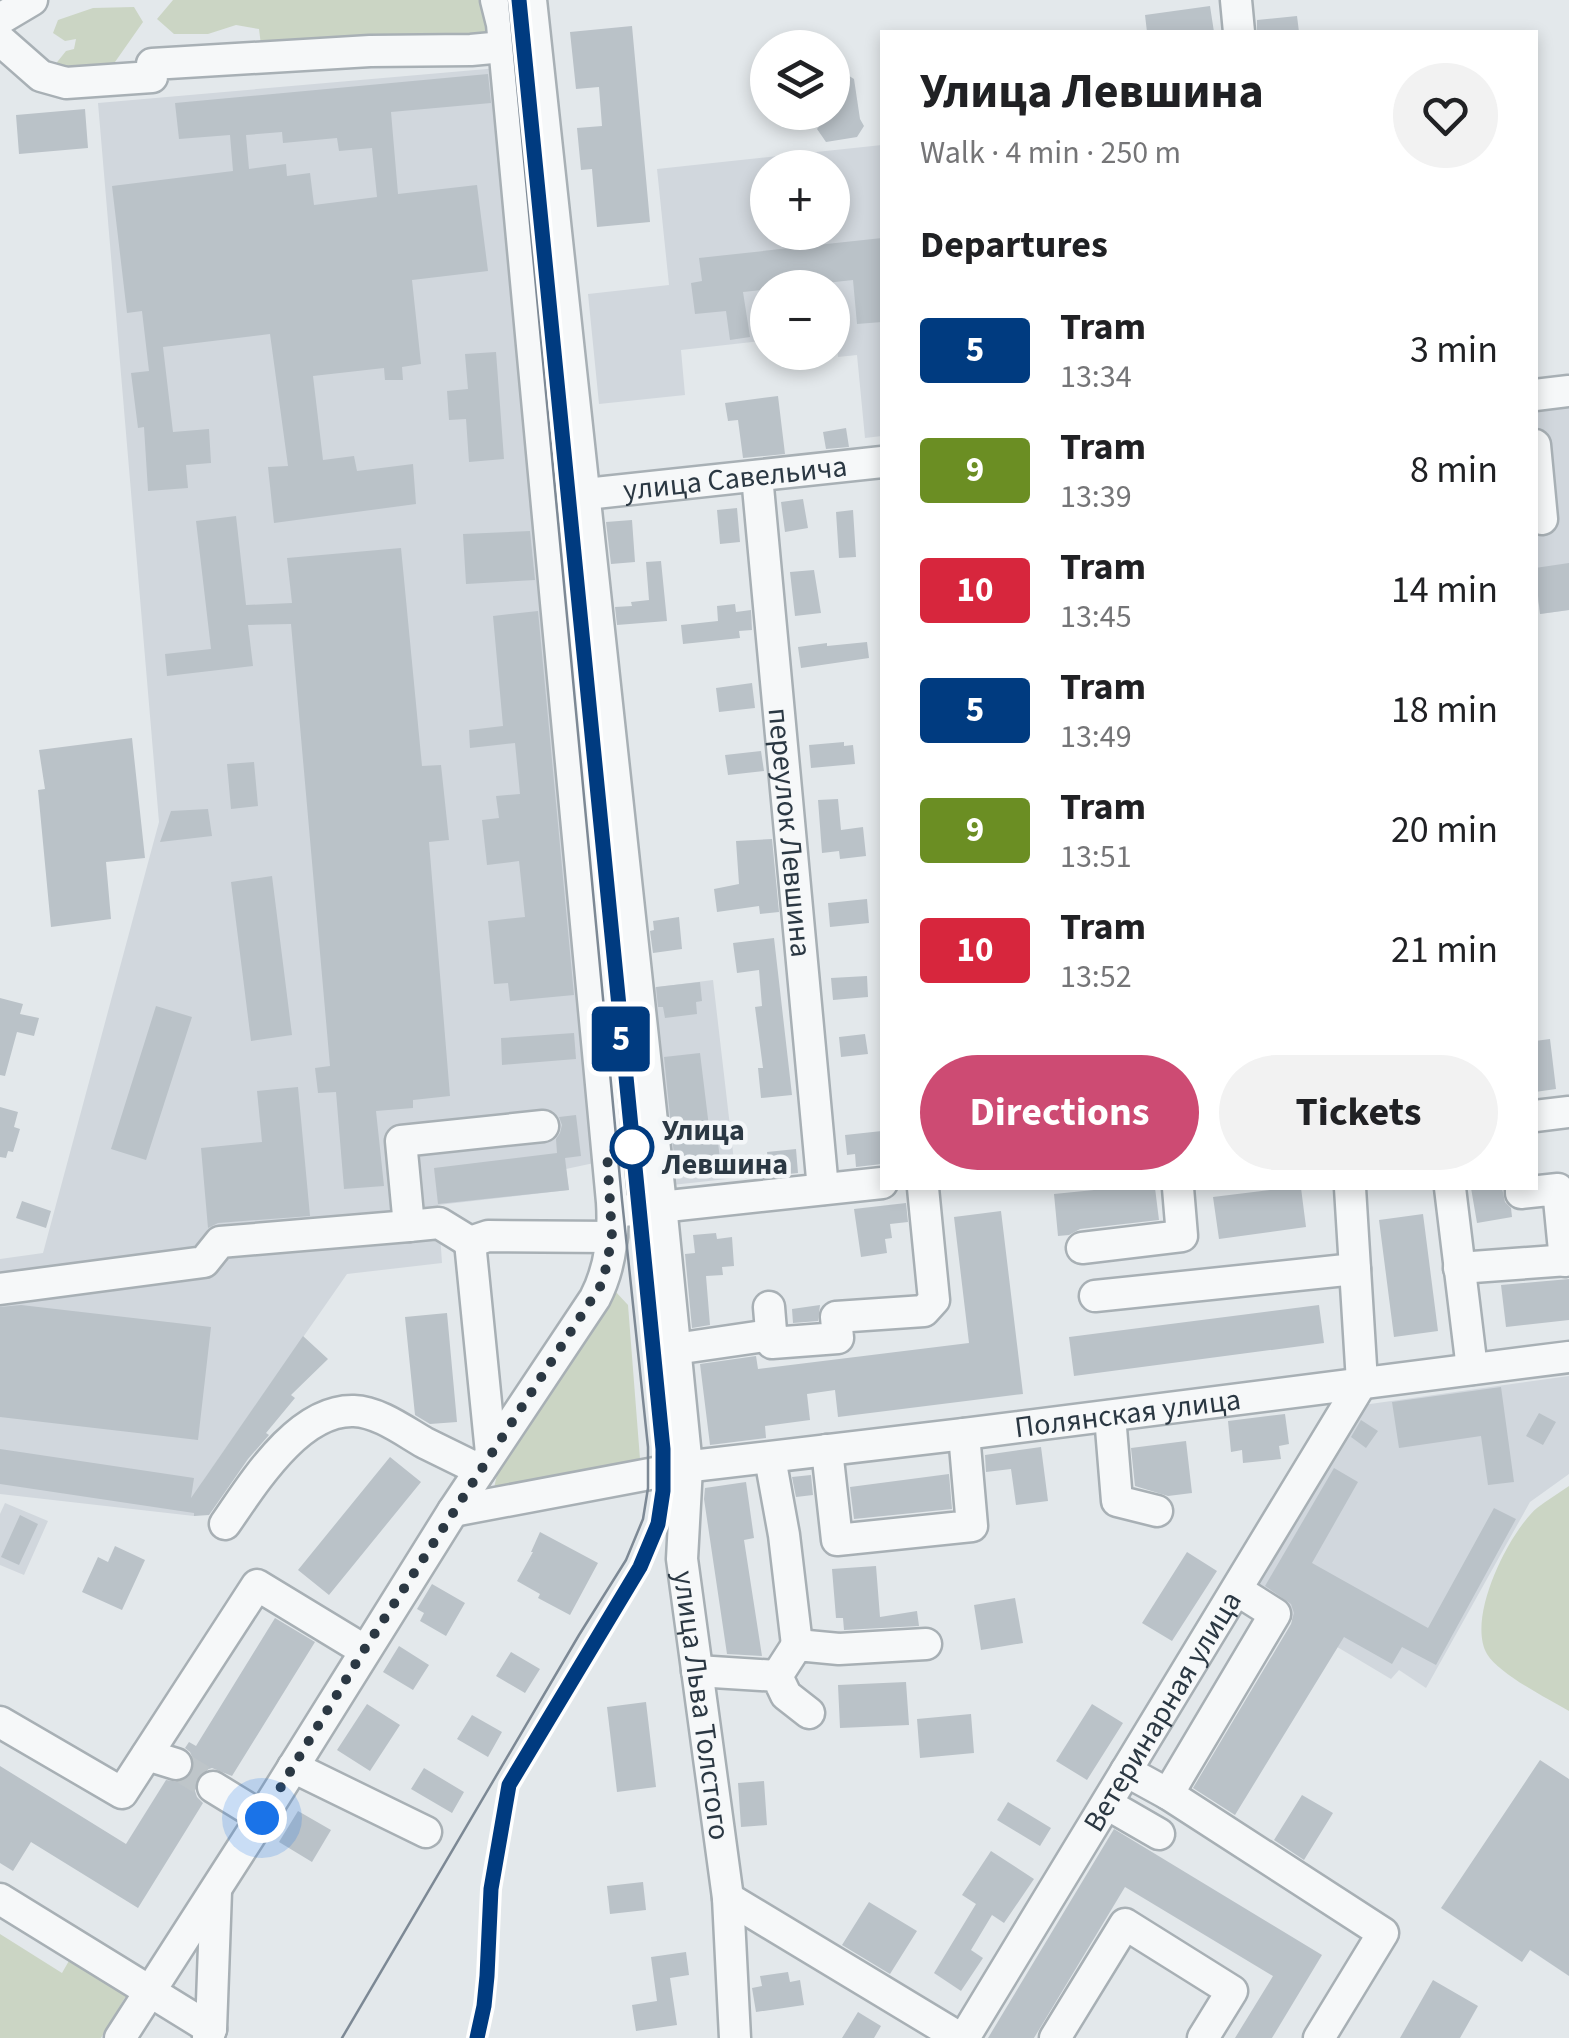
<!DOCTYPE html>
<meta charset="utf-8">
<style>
:root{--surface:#fff;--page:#f2f2f2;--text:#202124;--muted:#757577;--accent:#cd4b73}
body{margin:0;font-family:"Source Sans 3",sans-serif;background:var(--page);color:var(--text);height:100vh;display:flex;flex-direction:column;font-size:38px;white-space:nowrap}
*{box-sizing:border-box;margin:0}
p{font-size:32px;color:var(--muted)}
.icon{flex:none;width:55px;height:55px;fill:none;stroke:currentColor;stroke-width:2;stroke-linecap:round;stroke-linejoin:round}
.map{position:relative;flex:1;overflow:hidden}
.side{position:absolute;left:880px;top:30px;width:658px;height:1160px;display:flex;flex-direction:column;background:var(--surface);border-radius:0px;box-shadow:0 5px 15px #0003}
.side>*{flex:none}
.badge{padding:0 20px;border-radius:8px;font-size:35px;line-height:65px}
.buttons{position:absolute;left:750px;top:30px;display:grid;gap:20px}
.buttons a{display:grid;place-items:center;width:100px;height:100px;border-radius:50%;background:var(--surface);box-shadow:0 5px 15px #0003;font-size:50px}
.you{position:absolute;width:50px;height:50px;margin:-25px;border:8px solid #fff;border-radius:50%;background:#1a73e8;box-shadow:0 0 0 15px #1a73e833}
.map>.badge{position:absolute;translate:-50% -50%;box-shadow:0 0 0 5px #fff}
h2{padding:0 40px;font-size:38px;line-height:90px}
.round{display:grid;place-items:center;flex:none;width:105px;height:105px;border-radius:52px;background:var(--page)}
.headline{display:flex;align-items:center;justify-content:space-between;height:170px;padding:0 40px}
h1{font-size:48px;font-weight:700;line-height:75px}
.action{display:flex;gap:20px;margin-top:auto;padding:20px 40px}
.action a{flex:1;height:115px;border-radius:60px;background:var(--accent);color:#fff;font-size:40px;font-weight:700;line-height:115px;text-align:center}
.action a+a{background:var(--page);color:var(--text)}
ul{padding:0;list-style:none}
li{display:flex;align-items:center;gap:30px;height:120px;padding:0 40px}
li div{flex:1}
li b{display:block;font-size:38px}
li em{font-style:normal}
li .badge{min-width:110px;font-weight:700;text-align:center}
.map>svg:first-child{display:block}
.built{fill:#d1d7dd;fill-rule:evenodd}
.green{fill:#cbd5c4}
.building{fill:#bac2c8;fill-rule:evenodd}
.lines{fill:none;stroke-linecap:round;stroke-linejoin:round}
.minor-tunnel{stroke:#bec5c9;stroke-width:30;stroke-dasharray:30 15;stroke-linecap:butt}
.minor-casing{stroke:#a8b0b5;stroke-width:35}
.minor{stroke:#f6f8f9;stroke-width:30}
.tram{stroke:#7d8995;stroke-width:2.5}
.line-casing{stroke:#fff;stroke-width:22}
.line{stroke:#003b80;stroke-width:15}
.walk{stroke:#2b3843;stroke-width:10;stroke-dasharray:0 18}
.stop-dot{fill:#fff;stroke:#003b80;stroke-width:5}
.labels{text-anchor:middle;stroke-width:9;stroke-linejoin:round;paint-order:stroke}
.street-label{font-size:30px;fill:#2b3843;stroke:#f3f6f8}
.stop-label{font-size:30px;font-weight:bold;fill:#2b3843;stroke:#f3f6f8;text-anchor:start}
</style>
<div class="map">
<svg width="1569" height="2038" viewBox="0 0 1569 2038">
<rect width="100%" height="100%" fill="#e3e8eb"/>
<!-- built -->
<path class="built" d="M 498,68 L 594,1163 L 566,1169 L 569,1190 L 438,1205 L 442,1263 L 347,1274 L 203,1481 L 194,1516 L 0,1494 L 0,1259 L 43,1253 L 159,822 L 98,103 Z
M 882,145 L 882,436 L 865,438 L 857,355 L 838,357 L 832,288 L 768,288 L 767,315 L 759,317 L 761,341 L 681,350 L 685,395 L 599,404 L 588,294 L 669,285 L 657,169 ZM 768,168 L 832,168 L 832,232 L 768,232 Z
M 1569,402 L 1569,610 L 1540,614 L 1535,579 L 1535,405 Z
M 713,980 L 736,1178 L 672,1185 L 650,988 Z
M 1569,1376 L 1569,1474 L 1530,1502 L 1426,1688 L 1399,1670 L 1391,1679 L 1248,1594 L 1363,1405 Z
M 5,1503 L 48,1521 L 24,1575 L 0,1565 L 0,1514 Z"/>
<!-- green -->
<path class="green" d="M 173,0 L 484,0 L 488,15 L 485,36 L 453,33 L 261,45 L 259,29 L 236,25 L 208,34 L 174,34 L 157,19 Z
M 134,7 L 143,22 L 108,72 L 80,80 L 54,66 L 66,51 L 74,49 L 76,39 L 65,41 L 53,33 L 58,20 L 93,8 Z
M 615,1291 L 628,1305 L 640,1459 L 623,1475 L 520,1492 L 494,1488 L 500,1461 L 592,1316 Z
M 1569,1486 L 1569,1711 C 1548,1699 1499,1674 1487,1654 C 1466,1618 1509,1532 1537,1508 C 1547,1500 1559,1493 1569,1486 Z
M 0,1934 L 62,1973 L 70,1959 L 127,1994 L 101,2038 L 0,2038 Z"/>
<!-- building -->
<path class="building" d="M 1210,6 L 1214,32 L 1147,32 L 1145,15 Z
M 1297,16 L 1299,32 L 1257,32 L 1257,20 Z
M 632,26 L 650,222 L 597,227 L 592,169 L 581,170 L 577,128 L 602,126 L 599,87 L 576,89 L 570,32 Z
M 832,72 L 846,74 L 854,79 L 860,119 L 864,126 L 857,137 L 826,142 L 817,129 L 823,121 L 829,116 L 829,112 L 832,112 Z
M 488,74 L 491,103 L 391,112 L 398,194 L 477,185 L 488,271 L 412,280 L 421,364 L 402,367 L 403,380 L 385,380 L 384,368 L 313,376 L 323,460 L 354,456 L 357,471 L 413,464 L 416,504 L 274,523 L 268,467 L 288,466 L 270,334 L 163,347 L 173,432 L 209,429 L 211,463 L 186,465 L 188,488 L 148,491 L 144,427 L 138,428 L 131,373 L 149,371 L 142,311 L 127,313 L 112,186 L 233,171 L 230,135 L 179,139 L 175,103 ZM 282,132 L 283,143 L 337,138 L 339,151 L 372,148 L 377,197 L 314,205 L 310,173 L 287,176 L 286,164 L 249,169 L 246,135 Z
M 85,109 L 88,148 L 19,154 L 16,115 Z
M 882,238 L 882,322 L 857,324 L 853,280 L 743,292 L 750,337 L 730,340 L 726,311 L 695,314 L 691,283 L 702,281 L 699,258 Z
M 496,352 L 504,459 L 469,462 L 466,419 L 449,420 L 447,391 L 468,389 L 465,354 Z
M 778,396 L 785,454 L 743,458 L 738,420 L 728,421 L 725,403 Z
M 846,428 L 849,447 L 826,449 L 823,432 Z
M 803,499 L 808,528 L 785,532 L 781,502 Z
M 737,508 L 740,542 L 720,544 L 717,510 Z
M 853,510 L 856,557 L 839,558 L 836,512 Z
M 236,516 L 246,605 L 292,603 L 287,558 L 401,548 L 422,766 L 441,765 L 449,840 L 429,842 L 450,1096 L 413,1100 L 413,1108 L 376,1111 L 384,1186 L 344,1189 L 336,1092 L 318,1093 L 315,1068 L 330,1066 L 291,624 L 248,625 L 253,666 L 167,676 L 165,654 L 211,649 L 196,521 Z
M 632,520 L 635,562 L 611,564 L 606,522 Z
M 530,531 L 535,580 L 466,584 L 463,534 Z
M 661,561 L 667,621 L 617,625 L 615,607 L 632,606 L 631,602 L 649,600 L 646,562 Z
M 1569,563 L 1569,610 L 1540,614 L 1535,568 Z
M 814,570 L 821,613 L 795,616 L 790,572 Z
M 735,604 L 736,612 L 751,610 L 752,630 L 739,631 L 740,638 L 683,644 L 681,625 L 718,621 L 717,606 Z
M 538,611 L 574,995 L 510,1001 L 508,983 L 494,984 L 488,921 L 525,917 L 519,861 L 487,865 L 482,820 L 499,818 L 496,796 L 520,794 L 515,743 L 470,748 L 469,730 L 503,726 L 493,616 Z
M 867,642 L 869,658 L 801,668 L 798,647 L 827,643 L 827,646 Z
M 752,683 L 755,708 L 719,712 L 716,688 Z
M 132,738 L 145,858 L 106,862 L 111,919 L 51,927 L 38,790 L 45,789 L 39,750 Z
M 844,742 L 844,746 L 853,745 L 855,764 L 811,768 L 809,745 Z
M 761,751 L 764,771 L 728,775 L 725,755 Z
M 254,762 L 258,806 L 231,809 L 227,764 Z
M 838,799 L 841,830 L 863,827 L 866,856 L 840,859 L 839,851 L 822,853 L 818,800 Z
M 208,809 L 212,836 L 160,842 L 171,811 Z
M 772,839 L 779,912 L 760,914 L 759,906 L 717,912 L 714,889 L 739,884 L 736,841 Z
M 272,876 L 292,1035 L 251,1041 L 231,882 Z
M 867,899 L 869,923 L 830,927 L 828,903 Z
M 679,917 L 682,949 L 653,953 L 650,931 L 654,930 L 653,921 Z
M 774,938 L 792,1095 L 761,1098 L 758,1068 L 763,1068 L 755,1007 L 762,1006 L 759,970 L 737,973 L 733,943 Z
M 867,976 L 868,997 L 833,1000 L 831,978 Z
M 700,982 L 702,1001 L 696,1002 L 697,1014 L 665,1018 L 663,1007 L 658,1007 L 656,987 Z
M 0,998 L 23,1004 L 20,1014 L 39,1018 L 34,1036 L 17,1032 L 5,1076 L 0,1075 Z
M 156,1006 L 192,1017 L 146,1160 L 111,1149 Z
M 574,1033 L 576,1059 L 502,1065 L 501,1038 Z
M 865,1034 L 868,1054 L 841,1057 L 839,1037 Z
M 1550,1039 L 1556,1089 L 1535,1092 L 1535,1041 Z
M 700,1053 L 710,1135 L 717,1134 L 721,1168 L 680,1173 L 678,1154 L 674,1155 L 664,1057 Z
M 298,1087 L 310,1216 L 218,1223 L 208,1228 L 201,1148 L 262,1142 L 257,1091 Z
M 0,1107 L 18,1112 L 14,1127 L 20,1129 L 13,1152 L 8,1151 L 6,1158 L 0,1157 Z
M 576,1115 L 581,1156 L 565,1158 L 569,1190 L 438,1204 L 434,1168 L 557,1153 L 556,1139 L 560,1133 L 562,1125 L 559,1117 Z
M 882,1131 L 882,1164 L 856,1167 L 855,1154 L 847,1155 L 845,1135 Z
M 796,1149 L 798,1173 L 770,1176 L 767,1152 Z
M 1114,1188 L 1155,1188 L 1159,1220 L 1080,1229 L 1069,1235 L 1058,1236 L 1054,1194 Z
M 1285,1188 L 1301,1188 L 1306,1227 L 1219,1239 L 1213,1197 Z
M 1471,1188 L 1502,1188 L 1505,1202 L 1511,1208 L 1512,1217 L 1477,1223 Z
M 22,1201 L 51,1211 L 46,1228 L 16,1218 Z
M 906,1203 L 908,1222 L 890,1224 L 892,1238 L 885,1239 L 887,1253 L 861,1257 L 854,1209 Z
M 1001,1211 L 1023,1394 L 838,1417 L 835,1390 L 807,1394 L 810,1420 L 765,1426 L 766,1438 L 710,1445 L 700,1364 L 756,1356 L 758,1369 L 969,1343 L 954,1217 Z
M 1423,1214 L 1438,1331 L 1394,1337 L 1379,1220 Z
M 716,1233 L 717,1239 L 732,1237 L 734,1266 L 722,1267 L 723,1275 L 706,1276 L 710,1325 L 692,1328 L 685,1254 L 695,1253 L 693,1235 Z
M 1569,1279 L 1569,1320 L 1506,1327 L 1501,1285 Z
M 21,1305 L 211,1327 L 198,1440 L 0,1417 L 0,1307 Z
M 820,1305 L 818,1321 L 793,1323 L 792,1309 Z
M 1319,1305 L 1324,1343 L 1074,1376 L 1069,1337 Z
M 447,1313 L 457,1422 L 430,1424 L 415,1415 L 405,1317 Z
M 303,1336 L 328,1359 L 291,1395 L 295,1398 L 266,1433 L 269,1435 L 248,1459 L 209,1515 L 194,1516 L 194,1513 L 0,1484 L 0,1449 L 194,1478 L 191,1498 Z
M 1501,1387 L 1514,1482 L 1488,1485 L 1481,1436 L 1399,1448 L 1392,1402 Z
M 1539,1413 L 1556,1422 L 1543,1445 L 1526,1436 Z
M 1285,1414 L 1289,1444 L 1279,1446 L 1281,1459 L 1243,1463 L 1242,1450 L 1231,1452 L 1228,1421 Z
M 1361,1420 L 1378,1431 L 1366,1448 L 1351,1437 Z
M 1186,1441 L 1192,1493 L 1168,1496 L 1135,1486 L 1131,1448 Z
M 1041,1447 L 1048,1501 L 1016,1505 L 1011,1469 L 986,1472 L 985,1455 Z
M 390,1457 L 421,1482 L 329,1595 L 298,1570 Z
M 1334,1468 L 1358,1482 L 1312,1563 L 1428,1628 L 1494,1508 L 1516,1519 L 1436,1665 L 1402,1647 L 1392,1664 L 1344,1637 L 1235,1815 L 1193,1788 L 1291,1624 L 1294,1613 L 1291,1604 L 1265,1586 Z
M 949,1474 L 952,1509 L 854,1519 L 850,1487 Z
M 811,1475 L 813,1495 L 796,1497 L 792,1477 Z
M 746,1482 L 754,1538 L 744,1540 L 762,1656 L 727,1654 L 704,1499 L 705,1488 Z
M 20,1515 L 38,1524 L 19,1565 L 1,1557 Z
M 540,1532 L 598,1563 L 570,1615 L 538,1598 L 540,1594 L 517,1581 L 533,1552 L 531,1552 Z
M 115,1546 L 145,1560 L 122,1610 L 82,1592 L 98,1557 L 108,1562 Z
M 1187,1552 L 1217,1571 L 1172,1641 L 1142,1623 Z
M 876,1566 L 880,1617 L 917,1611 L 919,1626 L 844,1630 L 843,1618 L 836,1618 L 832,1569 Z
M 432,1584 L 465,1603 L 446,1636 L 420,1621 L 424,1613 L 417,1609 Z
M 1015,1598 L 1023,1643 L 981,1650 L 974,1605 Z
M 275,1618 L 315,1642 L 232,1776 L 212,1768 L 203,1771 L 198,1776 L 194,1788 L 197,1797 L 203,1803 L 138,1908 L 31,1842 L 13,1871 L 0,1863 L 0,1766 L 126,1844 L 166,1780 L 179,1782 L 189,1777 L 194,1769 L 194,1761 L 190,1752 L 185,1748 L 189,1742 L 196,1746 Z
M 399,1646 L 429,1665 L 413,1690 L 383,1672 Z
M 511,1652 L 540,1669 L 525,1693 L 496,1676 Z
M 906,1682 L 909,1725 L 840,1728 L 838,1685 Z
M 646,1702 L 656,1787 L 617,1792 L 607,1707 Z
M 367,1704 L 400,1725 L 370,1771 L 337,1750 Z
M 1092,1704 L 1123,1723 L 1087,1780 L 1056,1761 Z
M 971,1714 L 974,1753 L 920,1758 L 917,1719 Z
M 472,1715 L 502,1732 L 488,1757 L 457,1739 Z
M 1540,1760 L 1569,1779 L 1569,1976 L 1530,1950 L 1522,1962 L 1441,1908 Z
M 424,1768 L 464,1792 L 452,1813 L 411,1789 Z
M 764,1781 L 767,1825 L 741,1827 L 738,1783 Z
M 1302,1795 L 1333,1813 L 1304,1860 L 1274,1840 Z
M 1008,1802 L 1051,1828 L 1040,1846 L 997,1820 Z
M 298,1811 L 331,1830 L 312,1862 L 279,1842 Z
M 1114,1829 L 1322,1955 L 1272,2038 L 1235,2038 L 1273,1976 L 1125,1887 L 1034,2038 L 988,2038 Z
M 991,1851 L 1034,1879 L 1004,1923 L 992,1915 L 971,1950 L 983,1958 L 961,1991 L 934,1973 L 976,1904 L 962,1895 Z
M 643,1882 L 646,1910 L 610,1914 L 607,1886 Z
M 869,1902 L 917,1931 L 890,1974 L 842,1945 Z
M 686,1952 L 689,1975 L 670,1978 L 677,2025 L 636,2031 L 632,2005 L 657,2001 L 651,1957 Z
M 788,1972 L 790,1982 L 800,1980 L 804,2005 L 756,2012 L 752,1988 L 762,1986 L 760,1976 Z
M 1433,1980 L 1478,2006 L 1460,2038 L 1400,2038 Z
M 858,2012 L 881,2026 L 874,2038 L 842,2038 Z"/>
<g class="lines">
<!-- minor-tunnel -->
<path class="minor-tunnel" d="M 176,1764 L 213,1787"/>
<defs>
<g id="minor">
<path id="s1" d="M 531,0 L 661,1205 L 687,1467 L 682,1559 L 728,1898 L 735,2038"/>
<path d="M 1236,0 L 1239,32"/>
<path d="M 0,19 L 32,0"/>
<path d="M 0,40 L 41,76 L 66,83 L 152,77 L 152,64 L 370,51 L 471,50 L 503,47"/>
<path d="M 1535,395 L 1569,391"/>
<path d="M 1535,445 L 1542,519"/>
<path id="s2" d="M 757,476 L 823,1189"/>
<path id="s3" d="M 586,494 L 882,462"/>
<path d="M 1535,1116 L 1569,1112"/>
<path d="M 1450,1188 L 1472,1369"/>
<path d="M 1521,1188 L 1521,1193 L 1558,1189 L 1565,1261"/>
<path d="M 613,1212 L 882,1183"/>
<path d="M 470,1242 L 439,1223 L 409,1226 L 401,1141 L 543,1126"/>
<path d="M 1082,1248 L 1182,1236 L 1178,1188"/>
<path d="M 1459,1268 L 1569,1260"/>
<path d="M 0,1289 L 204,1262 L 220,1242 L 409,1226"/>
<path d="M 1095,1296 L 1355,1269"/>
<path d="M 769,1307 L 772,1343 L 838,1338 L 836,1317 L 924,1311 L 934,1300 L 923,1188"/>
<path d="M 675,1349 L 771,1335"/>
<path d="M 1110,1416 L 1117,1501 L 1157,1511"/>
<path d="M 827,1450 L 837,1540 L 972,1526 L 964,1434"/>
<path d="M 491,1453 L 470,1242 L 488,1236 L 612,1237"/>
<path d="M 770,1458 L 784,1535 L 797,1645"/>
<path id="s4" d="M 453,1511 L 692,1466 L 964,1434 L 1569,1357"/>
<path d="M 225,1524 C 253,1484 298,1409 354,1411 C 379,1412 404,1431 425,1443 C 443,1452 462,1461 480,1470"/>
<path d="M 697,1671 L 777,1676 L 786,1695 L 809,1713"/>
<path d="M 777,1676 L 797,1645 L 839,1649 L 926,1644"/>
<path d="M 0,1722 L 122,1793 L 257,1585 L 364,1650"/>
<path d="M 147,1755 L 176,1764"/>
<path d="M 293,1767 L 426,1832"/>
<path d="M 1126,1771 L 1168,1794 L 1275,1614 L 1237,1590"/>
<path d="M 213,1787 L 262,1817"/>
<path d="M 1168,1794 L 1383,1933 L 1319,2038"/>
<path d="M 1107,1804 L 1159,1834"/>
<path d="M 728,1898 L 960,2038"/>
<path d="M 0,1899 L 211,2029"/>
<path d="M 120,2038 L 262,1817 L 453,1511 L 595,1298 C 610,1269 614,1234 612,1202 L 502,24 L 496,0"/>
<path d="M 208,2038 L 211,2029 L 216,1891"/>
<path id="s5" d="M 964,2038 L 1362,1382 L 1350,1188"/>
<path d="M 1055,2038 L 1125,1924 L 1232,1991 L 1203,2038"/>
</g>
</defs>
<!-- minor casing -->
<use href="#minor" class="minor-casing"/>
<!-- minor -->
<use href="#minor" class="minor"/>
<!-- tram -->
<path class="tram" d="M 342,2038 L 579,1635 L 626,1560 L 643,1519 L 648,1488 L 648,1447 L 622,1200 L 509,0
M 477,2038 L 484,2006 L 491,1889 L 509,1785 L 640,1567 L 658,1524 L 663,1491 L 663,1449 L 628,1103"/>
</g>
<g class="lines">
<defs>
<path id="line" d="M 477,2038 L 484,2006 L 487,1976 L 491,1889 L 509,1785 L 640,1567 L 658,1524 L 663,1491 L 663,1449 L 519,0"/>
</defs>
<!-- line casing -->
<use href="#line" class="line-casing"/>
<!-- line -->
<use href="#line" class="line"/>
<!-- walk -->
<path class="walk" d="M 262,1818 L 364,1650 L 603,1282 L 612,1237 L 607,1152 L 632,1147"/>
</g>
<!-- markers -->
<circle class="stop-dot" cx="632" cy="1147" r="20"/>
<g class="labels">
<!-- street labels -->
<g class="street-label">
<text dy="10" stroke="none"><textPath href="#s3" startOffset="150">улица Савельича</textPath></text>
<text dy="10" stroke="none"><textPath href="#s2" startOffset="358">переулок Левшина</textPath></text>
<text dy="10" stroke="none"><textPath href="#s4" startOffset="682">Полянская улица</textPath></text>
<text dy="10" stroke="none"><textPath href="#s1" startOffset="1715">улица Льва Толстого</textPath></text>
<text dy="10" stroke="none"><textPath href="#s5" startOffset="382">Ветеринарная улица</textPath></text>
</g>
<!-- stop labels -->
<g class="stop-label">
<text x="662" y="1140">Улица<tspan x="662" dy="34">Левшина</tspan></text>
</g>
</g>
</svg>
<div class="buttons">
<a><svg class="icon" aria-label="layers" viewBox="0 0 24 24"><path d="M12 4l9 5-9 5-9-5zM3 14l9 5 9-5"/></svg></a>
<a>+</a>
<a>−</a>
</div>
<div class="you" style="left:262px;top:1818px"></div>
<b class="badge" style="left:621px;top:1039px;background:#003b80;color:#fff">5</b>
<section class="side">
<div class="headline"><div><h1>Улица Левшина</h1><p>Walk · 4 min · 250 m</p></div><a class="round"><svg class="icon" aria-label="heart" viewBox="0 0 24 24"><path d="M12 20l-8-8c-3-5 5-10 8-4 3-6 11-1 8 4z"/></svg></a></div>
<h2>Departures</h2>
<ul>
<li><span class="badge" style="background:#003b80;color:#fff">5</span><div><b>Tram</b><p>13:34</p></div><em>3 min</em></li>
<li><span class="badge" style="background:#6b8e23;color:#fff">9</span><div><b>Tram</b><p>13:39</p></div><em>8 min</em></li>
<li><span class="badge" style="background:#d7263d;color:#fff">10</span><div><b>Tram</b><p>13:45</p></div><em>14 min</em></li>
<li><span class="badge" style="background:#003b80;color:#fff">5</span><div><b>Tram</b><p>13:49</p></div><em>18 min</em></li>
<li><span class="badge" style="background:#6b8e23;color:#fff">9</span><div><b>Tram</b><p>13:51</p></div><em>20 min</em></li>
<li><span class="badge" style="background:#d7263d;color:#fff">10</span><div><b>Tram</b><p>13:52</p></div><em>21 min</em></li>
</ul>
<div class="action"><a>Directions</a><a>Tickets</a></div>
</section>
</div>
